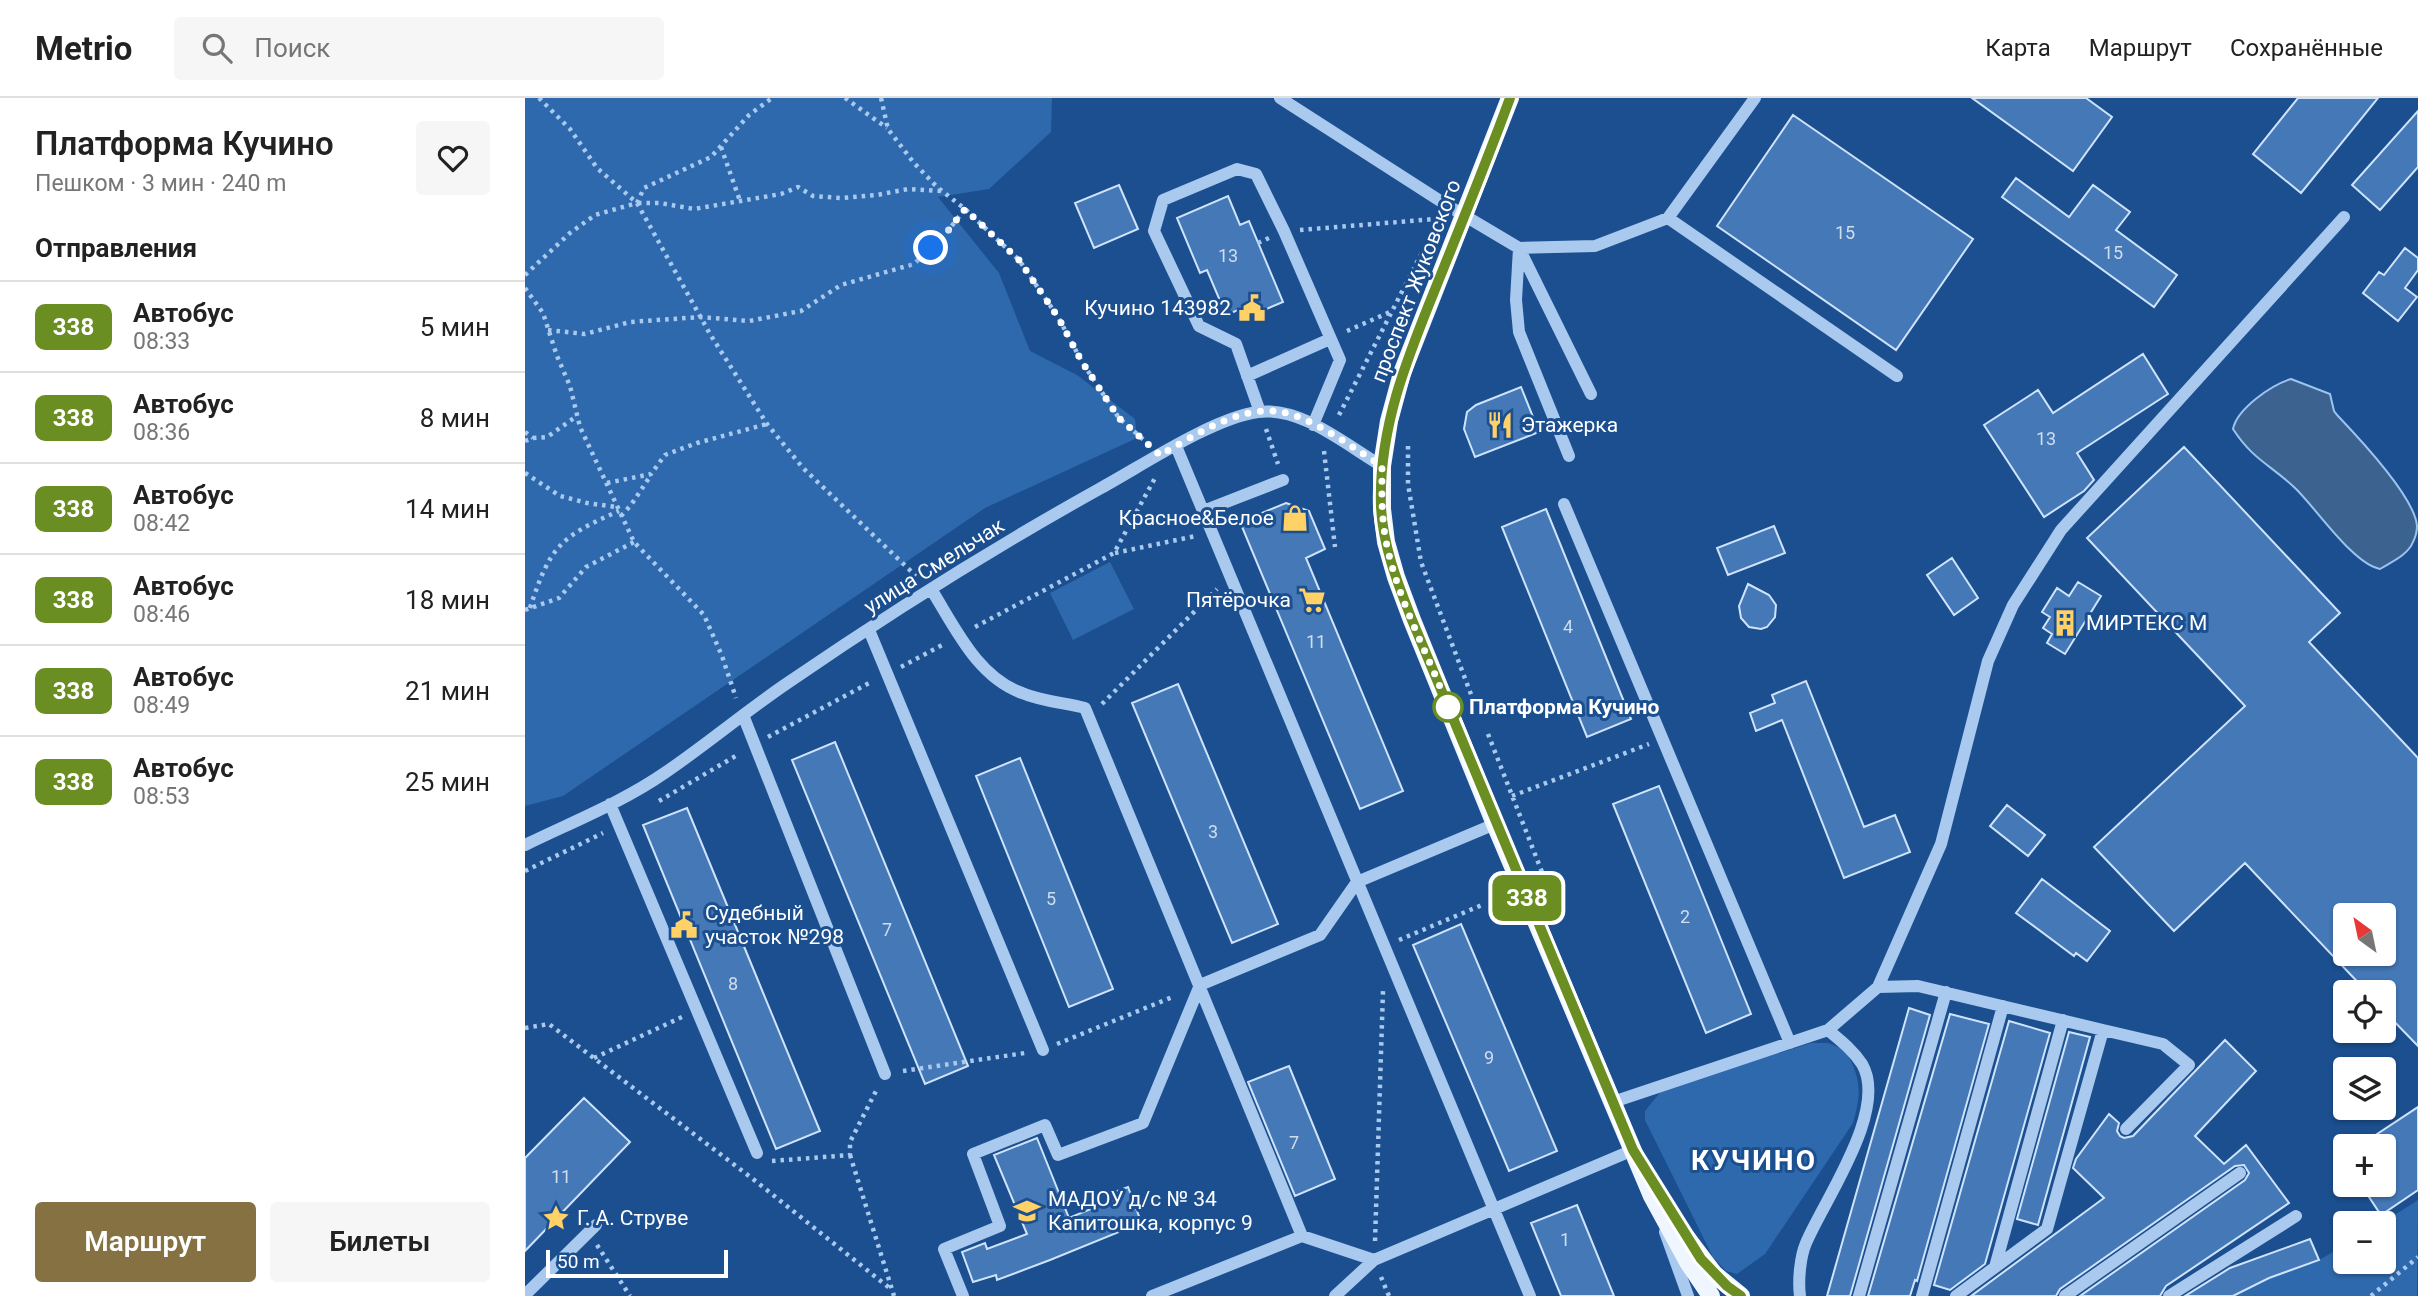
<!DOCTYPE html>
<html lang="ru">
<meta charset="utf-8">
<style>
:root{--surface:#fff;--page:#f6f6f6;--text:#222;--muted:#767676;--line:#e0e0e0;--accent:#857141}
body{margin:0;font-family:Roboto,sans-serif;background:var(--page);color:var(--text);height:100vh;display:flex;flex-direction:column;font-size:26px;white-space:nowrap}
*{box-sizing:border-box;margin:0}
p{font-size:23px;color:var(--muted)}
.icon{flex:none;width:38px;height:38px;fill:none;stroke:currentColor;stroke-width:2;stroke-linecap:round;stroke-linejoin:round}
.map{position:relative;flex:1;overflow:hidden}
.sheet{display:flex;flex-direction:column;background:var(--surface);width:525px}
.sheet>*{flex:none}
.badge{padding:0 14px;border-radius:10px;font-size:24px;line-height:46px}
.needle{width:46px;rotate:327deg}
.controls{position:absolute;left:1808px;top:805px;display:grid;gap:14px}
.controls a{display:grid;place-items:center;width:63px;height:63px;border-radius:7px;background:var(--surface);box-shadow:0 2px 5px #0004;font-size:35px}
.scale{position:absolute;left:21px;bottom:18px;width:182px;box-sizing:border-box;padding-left:7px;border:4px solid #fff;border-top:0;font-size:19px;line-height:24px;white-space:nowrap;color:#fff;-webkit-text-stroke:5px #1b4f8f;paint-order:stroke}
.you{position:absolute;width:35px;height:35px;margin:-18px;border:5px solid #fff;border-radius:50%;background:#1a73e8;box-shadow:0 0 0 10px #1a73e833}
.map>.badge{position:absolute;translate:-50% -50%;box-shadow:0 0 0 4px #fff}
h2{padding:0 35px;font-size:26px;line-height:63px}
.round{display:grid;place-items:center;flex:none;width:74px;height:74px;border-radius:7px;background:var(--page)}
.summary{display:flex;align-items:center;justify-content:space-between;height:119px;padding:0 35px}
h1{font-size:33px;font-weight:600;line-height:52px}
.cta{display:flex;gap:14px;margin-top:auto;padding:14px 35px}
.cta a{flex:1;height:80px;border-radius:7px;background:var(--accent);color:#fff;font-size:28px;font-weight:600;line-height:80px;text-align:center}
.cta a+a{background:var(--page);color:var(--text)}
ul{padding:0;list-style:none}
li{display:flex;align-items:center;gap:21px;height:91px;padding:0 35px;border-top:2px solid var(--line)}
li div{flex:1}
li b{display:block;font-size:26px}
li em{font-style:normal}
li .badge{min-width:77px;font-weight:700;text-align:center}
header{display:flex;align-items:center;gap:42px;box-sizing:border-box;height:98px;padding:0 35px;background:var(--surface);border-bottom:2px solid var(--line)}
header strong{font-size:33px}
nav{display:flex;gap:38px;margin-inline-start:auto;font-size:24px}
.search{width:490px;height:63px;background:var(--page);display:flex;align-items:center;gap:18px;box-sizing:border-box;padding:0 24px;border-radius:7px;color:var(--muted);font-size:26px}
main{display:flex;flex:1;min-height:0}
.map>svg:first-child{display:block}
.green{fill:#2e69ad}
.water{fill:#3c6290;stroke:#9cc4f0;stroke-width:2}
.building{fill:#4478b7;stroke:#cfe3fa;stroke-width:2;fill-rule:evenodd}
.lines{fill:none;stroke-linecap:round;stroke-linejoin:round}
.path{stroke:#a9c9ee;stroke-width:4.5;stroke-dasharray:3.5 5;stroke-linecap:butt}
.minor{stroke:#a9c9ee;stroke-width:12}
.major{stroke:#f0f6ff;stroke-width:18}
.line-casing{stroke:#fff;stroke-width:16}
.line{stroke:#6b8e23;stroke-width:10}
.walk{stroke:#fff;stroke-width:7;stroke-dasharray:0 12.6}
.stop-dot{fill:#fff;stroke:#6b8e23;stroke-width:3.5}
.labels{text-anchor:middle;stroke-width:6;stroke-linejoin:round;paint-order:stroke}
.number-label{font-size:18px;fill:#d0dded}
.street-label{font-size:21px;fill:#fff;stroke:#1b4f8f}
.poi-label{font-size:21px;fill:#fff;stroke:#1b4f8f;text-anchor:start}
.stop-label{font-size:21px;font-weight:bold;fill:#fff;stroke:#1b4f8f;text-anchor:start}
.district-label{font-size:28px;font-weight:bold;letter-spacing:2px;fill:#fff;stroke:#1b4f8f}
</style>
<header>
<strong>Metrio</strong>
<div class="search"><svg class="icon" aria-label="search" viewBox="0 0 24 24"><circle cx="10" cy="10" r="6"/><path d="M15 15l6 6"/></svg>Поиск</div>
<nav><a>Карта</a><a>Маршрут</a><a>Сохранённые</a></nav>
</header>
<main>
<section class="sheet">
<div class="summary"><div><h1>Платформа Кучино</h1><p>Пешком · 3 мин · 240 m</p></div><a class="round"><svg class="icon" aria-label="heart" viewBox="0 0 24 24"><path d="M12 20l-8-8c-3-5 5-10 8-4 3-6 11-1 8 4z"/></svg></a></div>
<h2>Отправления</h2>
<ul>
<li><span class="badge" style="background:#6b8e23;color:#fff">338</span><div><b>Автобус</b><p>08:33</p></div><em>5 мин</em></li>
<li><span class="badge" style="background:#6b8e23;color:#fff">338</span><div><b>Автобус</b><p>08:36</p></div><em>8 мин</em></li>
<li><span class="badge" style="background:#6b8e23;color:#fff">338</span><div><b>Автобус</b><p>08:42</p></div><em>14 мин</em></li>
<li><span class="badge" style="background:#6b8e23;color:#fff">338</span><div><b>Автобус</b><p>08:46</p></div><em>18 мин</em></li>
<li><span class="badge" style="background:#6b8e23;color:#fff">338</span><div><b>Автобус</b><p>08:49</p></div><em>21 мин</em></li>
<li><span class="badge" style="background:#6b8e23;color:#fff">338</span><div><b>Автобус</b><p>08:53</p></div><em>25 мин</em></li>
</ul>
<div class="cta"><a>Маршрут</a><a>Билеты</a></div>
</section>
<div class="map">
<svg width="1893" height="1198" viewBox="0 0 1893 1198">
<rect width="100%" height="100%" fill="#1b4f8f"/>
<!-- green -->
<path class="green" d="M 0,0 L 527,0 L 526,34 L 464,91 L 413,99 L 474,175 L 505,253 L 552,277 L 610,321 L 612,340 L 460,410 L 38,698 L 0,708 Z
M 585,464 L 609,511 L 548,542 L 525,495 Z
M 1286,945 L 1303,945 L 1320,952 C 1336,980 1337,994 1328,1025 L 1240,1156 L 1212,1176 L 1201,1173 L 1188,1159 L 1120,1022 L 1120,1013 L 1137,992 Z
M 1893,1102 L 1892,1198 L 1708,1198 L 1744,1180 L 1794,1162 L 1820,1147 L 1820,1164 L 1858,1164 L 1858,1125 L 1857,1125 Z"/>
<!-- water -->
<path class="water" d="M 1766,281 L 1805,296 L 1809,313 L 1813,318 C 1833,339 1890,400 1892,428 C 1892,432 1890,440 1888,444 C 1883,457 1866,464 1855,471 C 1828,466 1791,410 1770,390 C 1746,367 1728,362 1708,331 C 1712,311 1746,287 1766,281 Z"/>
<!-- building -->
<path class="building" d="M 1447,0 L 1561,0 L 1587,19 L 1548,73 Z
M 1773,0 L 1853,0 L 1776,95 L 1728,56 Z
M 1893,13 L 1893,69 L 1855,112 L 1827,87 Z
M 1268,17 L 1448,141 L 1371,252 L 1192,128 Z
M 1491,80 L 1544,119 L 1568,87 L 1605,114 L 1591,132 L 1652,177 L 1629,209 L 1477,99 Z
M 594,87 L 613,131 L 569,150 L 550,105 Z
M 703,98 L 715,127 L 724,123 L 758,204 L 727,217 L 723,208 L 701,217 L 682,172 L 675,175 L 652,120 Z
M 1880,150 L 1893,160 L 1893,172 L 1880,190 L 1892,199 L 1873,223 L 1838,195 L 1854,174 L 1859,177 Z
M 1618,256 L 1643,296 L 1552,355 L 1569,382 L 1559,393 L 1519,419 L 1459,327 L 1513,292 L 1528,315 Z
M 996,289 L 1014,334 L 950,359 L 939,331 L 942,314 L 951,307 Z
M 1659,349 L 1815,515 L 1784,544 L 1893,660 L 1893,948 L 1858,912 L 1858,894 L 1842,894 L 1720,765 L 1649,833 L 1569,749 L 1720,608 L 1562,440 ZM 1820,817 L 1858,817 L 1858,856 L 1820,856 Z
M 761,405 L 784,413 L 800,451 L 781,460 L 878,693 L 835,711 L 715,424 Z
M 1021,411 L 1106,621 L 1062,639 L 977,429 Z
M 1249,428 L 1260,455 L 1203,477 L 1192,450 Z
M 1427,460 L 1453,500 L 1429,517 L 1402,477 Z
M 1553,484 L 1576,498 L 1540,556 L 1522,545 L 1527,536 L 1518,530 L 1525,519 L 1517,514 L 1532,490 L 1544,498 Z
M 1223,486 L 1244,497 L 1251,507 L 1250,519 L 1242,529 L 1236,531 L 1224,529 L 1216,520 L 1214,508 Z
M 1281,583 L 1339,729 L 1370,717 L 1385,754 L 1319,780 L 1257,622 L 1231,633 L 1225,615 L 1250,605 L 1247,597 Z
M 653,586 L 753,826 L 707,845 L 607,605 Z
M 310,644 L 443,968 L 400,986 L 267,662 Z
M 495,660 L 588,891 L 544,909 L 451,678 Z
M 1134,688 L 1226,916 L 1181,935 L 1088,706 Z
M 1482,707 L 1520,737 L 1503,758 L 1465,728 Z
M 162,710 L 295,1033 L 251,1051 L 118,727 Z
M 1517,781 L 1585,833 L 1562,863 L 1551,855 L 1549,858 L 1491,815 Z
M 936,826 L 1032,1053 L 984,1073 L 888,847 Z
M 1384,910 L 1405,917 L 1325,1198 L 1302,1198 Z
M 1425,916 L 1464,926 L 1392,1183 L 1390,1182 L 1385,1198 L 1343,1198 Z
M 1484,923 L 1525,935 L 1460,1166 L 1425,1192 L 1409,1187 Z
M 1544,934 L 1565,939 L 1513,1127 L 1492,1121 Z
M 1700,942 L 1731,973 L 1670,1038 L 1699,1066 L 1721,1047 L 1764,1105 L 1641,1188 L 1635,1198 L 1555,1198 L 1720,1082 L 1724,1075 L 1719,1067 L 1710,1068 L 1535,1191 L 1531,1198 L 1446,1198 L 1579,1100 L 1548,1070 L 1551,1061 L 1584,1016 L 1594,1025 L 1592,1033 L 1595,1038 L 1599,1040 L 1608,1038 Z
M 764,968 L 810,1081 L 770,1098 L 723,984 Z
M 59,1000 L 105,1044 L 0,1153 L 0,1060 Z
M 1893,1009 L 1893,1092 L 1856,1117 L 1836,1087 L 1858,1087 L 1858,1048 L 1834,1048 Z
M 512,1040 L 544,1120 L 583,1104 L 581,1097 L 603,1089 L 615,1121 L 593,1129 L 594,1134 L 525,1162 L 472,1182 L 471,1177 L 448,1184 L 437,1154 L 460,1145 L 462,1151 L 502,1136 L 469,1057 Z
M 1052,1107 L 1089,1198 L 1036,1198 L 1006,1125 Z
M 1785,1141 L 1794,1162 L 1744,1180 L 1708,1198 L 1660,1198 L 1705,1170 Z"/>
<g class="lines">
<!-- path -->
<path class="path" d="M 14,0 L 45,31 L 72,70 L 112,105 L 185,236 L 242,326 L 278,370 L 391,478
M 320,0 L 362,30
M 356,0 L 363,31 L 389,65 L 412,89 L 440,111 L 494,162 L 533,219 L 557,264 L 594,320 L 621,344
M 196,49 L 215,103
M 113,105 L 135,105 L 169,111 L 256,96 L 273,89 L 288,98 L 316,100 L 352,97 L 383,91 L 416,93
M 775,132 L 910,121
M 733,145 L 744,140
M 0,177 L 45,135 L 70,117 L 112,105 L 119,90 L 186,59 L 224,17 L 247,0
M 0,190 L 18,215 L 32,258 L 45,288 L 55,329 L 109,444 L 179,517 L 197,558 L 211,600
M 23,232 L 60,236 L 105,224 L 175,219 L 224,223 L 276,213 L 316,187 L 389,166 L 422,134 L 440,111
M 822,233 L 865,214
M 814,317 L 909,131
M 741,331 L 753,366
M 0,334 L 8,340
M 0,343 L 8,340 L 22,339 L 52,318
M 883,348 L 883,386 L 896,464 L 947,599
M 799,353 L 810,449
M 0,375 L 35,398 L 62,405 L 91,409
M 82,385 L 126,376 L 140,357 L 172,345 L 242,326
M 96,418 L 106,407 L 126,377
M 590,455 L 671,438
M 5,510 C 25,449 34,439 94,413
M 0,512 L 34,500 L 61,469 L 109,444
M 450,529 L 589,455 L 630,380
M 376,569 L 421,545
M 577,606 L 692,491
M 963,636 L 1033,815
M 243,639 L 346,584
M 987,698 L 1124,646
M 134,703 L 214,656
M 0,773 L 78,735
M 874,842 L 957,807
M 0,930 L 24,926 L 228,1081 L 367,1192
M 532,946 L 650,898
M 69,960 L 157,919
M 378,973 L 500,955
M 325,1057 L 369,1198
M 247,1063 L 325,1057 L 325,1044 L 353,989
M 850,1143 L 858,893
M 72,1147 L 105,1198
M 856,1179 L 864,1198
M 1846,1198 L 1893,1159"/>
<!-- minor -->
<path class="minor" d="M 755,0 L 920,106 L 994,150 L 1070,148 L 1143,120 L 1230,0
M 1143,120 L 1372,278
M 994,150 L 991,202 L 994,234 L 1044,358
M 996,154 L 1066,296
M 722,278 L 805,241
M 735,314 L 711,246 L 674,228 L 629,133 L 638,102 L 712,71 L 731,76 L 759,133 L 815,262 L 788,327
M 651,348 L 1005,1198
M 1039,406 L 1265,945
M 678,413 L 758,382
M 406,491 C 430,529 452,579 497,595 C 516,603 540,605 560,610 L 777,1138
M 344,532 L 518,952
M 218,617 L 360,976
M 85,706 L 232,1055
M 0,747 C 47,724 98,704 141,674 C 182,646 220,614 261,586 C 363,516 468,450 576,390 C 618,367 688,320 733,314 C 776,308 821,347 857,368
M 1353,889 L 1393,888 L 1578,932 L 1522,1131 L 1431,1198
M 1303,932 L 1353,889 L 1416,746 L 1463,563 L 1488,507 L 1536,432 L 1819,119
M 1578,932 L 1638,946 L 1664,967 L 1601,1031
M 1088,1004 L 1303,932 C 1315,942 1328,952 1337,966 C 1364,1012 1299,1102 1281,1145 C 1275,1159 1273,1183 1275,1198
M 1140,1134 L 1163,1198
M 1470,1169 L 1538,922
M 0,1197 L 71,1127
M 438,1198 L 419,1151 L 475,1128 L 448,1056 L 520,1027 L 533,1057 L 618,1025 L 675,887 L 795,837 L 832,784 L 970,726
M 627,1198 L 777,1138 L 849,1162 L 1108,1052
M 810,1198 L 849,1162
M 1334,1198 L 1421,894
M 1397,1198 L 1478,908
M 1540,1198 L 1715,1075
M 1644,1198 L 1771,1118"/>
<!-- major -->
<path class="major" d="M 985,0 L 877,275 L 864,323 L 857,368 L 857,411 L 861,444 L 871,479 L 887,522 L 970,726 L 1127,1098 L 1163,1164 L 1186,1198
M 1161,1139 L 1189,1176 L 1216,1198"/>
</g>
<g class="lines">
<defs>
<path id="line" d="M 985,0 C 963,60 939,119 915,179 C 885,253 853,327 856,409 C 858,449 873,486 887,522 L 1108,1052 L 1176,1161 L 1202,1188 L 1216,1198"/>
</defs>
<!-- line casing -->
<use href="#line" class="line-casing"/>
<!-- line -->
<use href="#line" class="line"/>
<!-- walk -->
<path class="walk" d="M 406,150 L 422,134 L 440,111 L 494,162 L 533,219 L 557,264 L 594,320 L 635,357 C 671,337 714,307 756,314 C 787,319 830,351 857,368 C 857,393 856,418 861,443 C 872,501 903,555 923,609"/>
</g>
<!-- icons -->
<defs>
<symbol id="civic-bare" viewBox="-9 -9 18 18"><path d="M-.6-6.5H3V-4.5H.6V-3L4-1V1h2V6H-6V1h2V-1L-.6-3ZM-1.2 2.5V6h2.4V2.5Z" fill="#ffd166" stroke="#1b4f8f" stroke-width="2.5" paint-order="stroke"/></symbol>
<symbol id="restaurant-bare" viewBox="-9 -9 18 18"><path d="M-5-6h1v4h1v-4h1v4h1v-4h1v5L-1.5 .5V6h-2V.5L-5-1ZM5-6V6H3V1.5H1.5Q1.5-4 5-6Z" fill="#ffd166" stroke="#1b4f8f" stroke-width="2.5" paint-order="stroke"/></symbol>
<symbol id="shop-bare" viewBox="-9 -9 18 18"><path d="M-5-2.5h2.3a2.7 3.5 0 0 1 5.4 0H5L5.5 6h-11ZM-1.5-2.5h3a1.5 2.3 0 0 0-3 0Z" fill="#ffd166" stroke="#1b4f8f" stroke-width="2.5" paint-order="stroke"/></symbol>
<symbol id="supermarket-bare" viewBox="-9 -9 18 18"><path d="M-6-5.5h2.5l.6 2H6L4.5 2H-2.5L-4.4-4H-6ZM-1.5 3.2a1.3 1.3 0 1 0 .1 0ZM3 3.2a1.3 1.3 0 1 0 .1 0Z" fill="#ffd166" stroke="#1b4f8f" stroke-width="2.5" paint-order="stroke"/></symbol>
<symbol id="building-bare" viewBox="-9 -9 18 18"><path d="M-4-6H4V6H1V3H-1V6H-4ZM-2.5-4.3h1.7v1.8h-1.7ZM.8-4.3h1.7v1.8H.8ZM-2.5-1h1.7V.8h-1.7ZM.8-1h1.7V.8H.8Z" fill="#ffd166" stroke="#1b4f8f" stroke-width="2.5" paint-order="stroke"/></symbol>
<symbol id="school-bare" viewBox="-9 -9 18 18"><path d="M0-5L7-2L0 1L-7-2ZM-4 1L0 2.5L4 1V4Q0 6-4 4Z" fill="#ffd166" stroke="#1b4f8f" stroke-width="2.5" paint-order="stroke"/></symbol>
<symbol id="sight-bare" viewBox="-9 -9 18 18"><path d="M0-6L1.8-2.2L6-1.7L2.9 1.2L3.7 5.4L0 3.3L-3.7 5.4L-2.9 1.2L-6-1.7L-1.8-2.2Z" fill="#ffd166" stroke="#1b4f8f" stroke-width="2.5" paint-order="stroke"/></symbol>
</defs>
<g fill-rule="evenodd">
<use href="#civic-bare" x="708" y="191" width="38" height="38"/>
<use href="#restaurant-bare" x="956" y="308" width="38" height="38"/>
<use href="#shop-bare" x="751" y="401" width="38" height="38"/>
<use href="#supermarket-bare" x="768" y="483" width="38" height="38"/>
<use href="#building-bare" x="1521" y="506" width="38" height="38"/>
<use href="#civic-bare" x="140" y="808" width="38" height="38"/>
<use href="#school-bare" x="483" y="1094" width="38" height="38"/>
<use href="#sight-bare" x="12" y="1101" width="38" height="38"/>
</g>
<!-- markers -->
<circle class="stop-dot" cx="923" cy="609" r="14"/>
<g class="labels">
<!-- number labels -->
<g class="number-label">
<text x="1320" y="141">15</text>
<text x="1588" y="161">15</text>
<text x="703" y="164">13</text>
<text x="1521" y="347">13</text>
<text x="1043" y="535">4</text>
<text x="791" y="550">11</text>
<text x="688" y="740">3</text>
<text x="526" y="807">5</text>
<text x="1160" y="825">2</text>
<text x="362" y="838">7</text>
<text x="208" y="892">8</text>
<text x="964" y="966">9</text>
<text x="769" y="1051">7</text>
<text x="36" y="1085">11</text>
<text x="1040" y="1148">1</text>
</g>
<!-- street labels -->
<g class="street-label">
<text transform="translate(891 183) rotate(-69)" y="7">проспект Жуковского</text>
<text transform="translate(409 468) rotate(-32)" y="7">улица Смельчак</text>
</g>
<!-- poi labels -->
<g class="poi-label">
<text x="706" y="217" text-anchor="end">Кучино 143982</text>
<text x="996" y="334">Этажерка</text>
<text x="749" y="427" text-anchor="end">Красное&amp;Белое</text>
<text x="766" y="509" text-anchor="end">Пятёрочка</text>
<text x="1561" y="532">МИРТЕКС М</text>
<text x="180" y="822">Судебный<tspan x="180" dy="24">участок №298</tspan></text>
<text x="523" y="1108">МАДОУ д/с № 34<tspan x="523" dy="24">Капитошка, корпус 9</tspan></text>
<text x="52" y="1127">Г. А. Струве</text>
</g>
<!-- stop labels -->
<g class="stop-label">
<text x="944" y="616">Платформа Кучино</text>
</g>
<!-- district labels -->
<g class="district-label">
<text x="1229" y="1072">КУЧИНО</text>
</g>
</g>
</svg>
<div class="controls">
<a><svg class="needle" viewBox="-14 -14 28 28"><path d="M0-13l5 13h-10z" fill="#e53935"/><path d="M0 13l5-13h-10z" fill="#767676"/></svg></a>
<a><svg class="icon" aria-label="locate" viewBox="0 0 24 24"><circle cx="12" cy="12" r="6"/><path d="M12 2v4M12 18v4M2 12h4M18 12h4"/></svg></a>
<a><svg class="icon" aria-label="layers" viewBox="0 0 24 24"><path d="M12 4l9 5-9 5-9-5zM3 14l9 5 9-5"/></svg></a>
<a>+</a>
<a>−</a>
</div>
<div class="scale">50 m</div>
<div class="you" style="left:406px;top:150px"></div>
<b class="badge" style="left:1002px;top:800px;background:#6b8e23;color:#fff">338</b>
</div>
</main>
